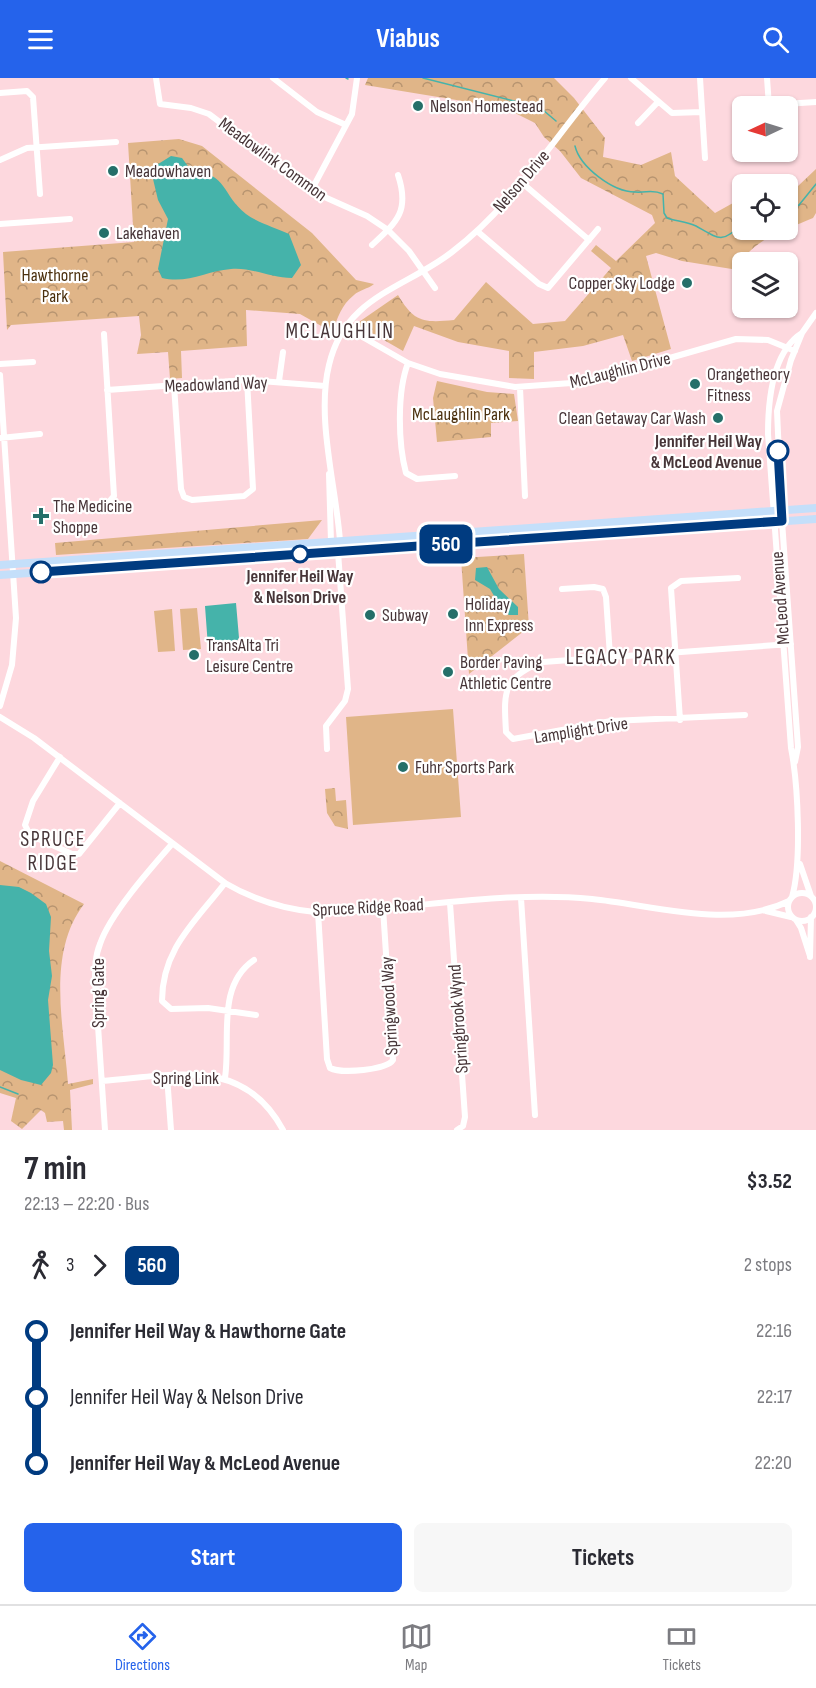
<!DOCTYPE html>
<meta charset="utf-8">
<style>
:root{--surface:#fff;--page:#f7f7f7;--text:#2b2b33;--muted:#7c7c81;--line:#e1e1e2;--accent:#2563eb}
body{margin:0;font-family:"Sofia Sans Condensed",sans-serif;background:var(--page);color:var(--text);height:100vh;display:flex;flex-direction:column;font-size:22px;white-space:nowrap}
*{box-sizing:border-box;margin:0}
p{font-size:20px;color:var(--muted)}
.icon{flex:none;width:33px;height:33px;fill:none;stroke:currentColor;stroke-width:2;stroke-linecap:round;stroke-linejoin:round}
.map{position:relative;height:1052px;overflow:hidden}
.sheet{display:flex;flex-direction:column;background:var(--surface);flex:1}
.sheet>*{flex:none}
.badge{padding:0 12px;border-radius:9px;font-size:21px;line-height:39px}
.needle{width:39px;rotate:266deg}
.fabs{position:absolute;left:732px;top:18px;display:grid;gap:12px}
.fabs a{display:grid;place-items:center;width:66px;height:66px;border-radius:9px;background:var(--surface);box-shadow:0 2px 4px #0004;font-size:30px}
.map>.badge{position:absolute;translate:-50% -50%;box-shadow:0 0 0 3px #fff}
.legs{display:flex;align-items:center;gap:9px;height:66px;padding:0 24px;font-size:20px}
.legs p{margin-inline-start:auto}
.head{display:flex;align-items:center;justify-content:space-between;height:102px;padding:0 24px}
h1{font-size:33px;font-weight:700;line-height:45px}
.primary-button{display:flex;gap:12px;margin-top:auto;padding:12px 24px}
.primary-button a{flex:1;height:69px;border-radius:9px;background:var(--accent);color:#fff;font-size:24px;font-weight:700;line-height:69px;text-align:center}
.primary-button a+a{background:var(--page);color:var(--text)}
ul{padding:0 24px;list-style:none}
li{display:flex;align-items:center;gap:21px;height:66px;font-size:22px}
li i{display:grid;place-items:center;width:9px;height:100%;margin:0 8px;background:currentColor}
li i::after{content:'';width:15px;height:15px;margin:-8px;border:4px solid;border-radius:50%;background:var(--surface)}
li p{margin-inline-start:auto}
li:first-child i{background:linear-gradient(#0000 50%,currentColor 0)}
li:last-child i{background:linear-gradient(currentColor 50%,#0000 0)}
header{display:flex;justify-content:space-between;align-items:center;height:78px;padding:0 24px;background:var(--accent);color:#fff;font-size:27px;font-weight:700}
.tabs{display:flex;justify-content:space-around;align-items:center;height:84px;border-top:2px solid var(--line);background:var(--surface);font-size:16px;color:var(--muted)}
.tabs a{display:grid;justify-items:center;gap:3px}
.tabs .current{color:var(--accent)}
.map>svg:first-child{display:block}
.green{fill:#e0b588}
.forest{fill:url(#forest-crowns)}
.water{fill:#45b3aa}
.lines{fill:none;stroke-linecap:round;stroke-linejoin:round}
.stream{stroke:#45b3aa;stroke-width:1.5}
.minor{stroke:#fff;stroke-width:6}
.major{stroke:#c4dffa;stroke-width:8}
.line-1-casing{stroke:#fff;stroke-width:14}
.line-1{stroke:#003b80;stroke-width:9}
.poi-dot{fill:#256f69;stroke:#fff;stroke-width:2}
.stop-1-dot{fill:#fff;stroke:#003b80;stroke-width:3}
.labels{text-anchor:middle;stroke-width:4.5;stroke-linejoin:round;paint-order:stroke}
.poi-label{font-size:18px;fill:#473538;stroke:#fff;text-anchor:start}
.street-label{font-size:18px;fill:#473538;stroke:#fff}
.park-label{font-size:18px;fill:#4b300e;stroke:#fff}
.stop-label{font-size:18px;font-weight:bold;fill:#473538;stroke:#fff;text-anchor:end}
.quarter-label{font-size:21px;letter-spacing:1.5px;fill:#473538;stroke:#fff}
</style>
<header><svg class="icon" aria-label="menu" viewBox="0 0 24 24"><path d="M4 6h16M4 12h16M4 18h16"/></svg>Viabus<svg class="icon" aria-label="search" viewBox="0 0 24 24"><circle cx="10" cy="10" r="6"/><path d="M15 15l6 6"/></svg></header>
<div class="map">
<svg width="816" height="1052" viewBox="0 0 816 1052">
<defs>
<pattern id="forest-crowns" width="20" height="18" patternUnits="userSpaceOnUse" patternTransform="scale(1.5)"><rect width="20" height="18" fill="#e0b588"/><path d="M2 6a3 3 0 1 1 6 0M12 15a3 3 0 1 1 6 0" fill="none" stroke="#b79470"/></pattern>
</defs>
<rect width="100%" height="100%" fill="#fdd8de"/>
<!-- green -->
<path class="green" d="M 197,530 L 201,571 L 183,572 L 180,531 Z
M 172,531 L 175,573 L 158,574 L 154,533 Z
M 453,631 L 461,739 L 353,747 L 346,639 Z"/>
<!-- forest -->
<path class="forest" d="M 368,0 L 554,0 L 574,20 L 605,60 L 603,79 L 641,87 L 671,74 L 675,98 L 715,135 L 742,120 L 742,152 L 788,152 L 788,113 L 797,109 L 816,91 L 816,135 L 813,140 C 786,152 748,162 738,192 L 682,183 L 656,175 L 646,178 L 671,271 L 632,283 L 623,257 L 583,268 L 534,274 L 534,301 L 509,300 L 509,273 L 458,264 L 414,248 L 403,273 L 356,246 L 398,217 C 414,244 423,245 454,242 L 486,204 L 533,246 L 565,243 L 611,190 L 591,173 L 596,167 L 616,183 L 655,145 L 652,137 L 581,100 L 560,73 L 544,59 L 535,45 L 505,30 L 365,7 Z
M 179,61 L 202,68 L 312,155 L 356,202 L 374,206 C 368,211 359,212 354,217 C 341,227 338,240 332,254 L 300,236 L 246,232 L 247,268 L 181,273 L 182,300 L 170,301 L 168,274 L 137,276 L 141,257 L 139,238 L 11,247 L 7,252 L 3,174 L 134,164 L 128,65 Z
M 437,303 L 487,314 L 514,316 L 518,343 L 491,345 L 491,359 L 437,364 L 433,320 Z
M 322,442 L 308,461 L 56,477 L 55,465 Z
M 524,476 L 529,549 L 469,596 L 461,480 Z
M 335,710 L 336,723 L 346,722 L 348,751 L 335,748 L 327,735 L 325,711 Z
M 0,783 L 84,826 C 46,876 64,949 68,1006 L 93,1001 L 93,1006 L 70,1012 L 72,1052 L 64,1052 L 63,1043 L 47,1044 L 45,1035 L 41,1032 L 22,1051 L 11,1043 L 16,1020 L 0,1015 Z"/>
<!-- water -->
<path class="water" d="M 171,78 L 182,80 L 190,91 C 229,97 221,116 246,136 C 258,145 276,150 289,156 L 301,187 L 292,200 C 271,200 251,189 231,191 C 206,193 188,206 162,200 L 158,191 L 168,141 L 158,122 L 153,101 L 155,88 Z
M 487,489 L 499,511 L 518,529 L 518,537 L 509,537 L 500,528 L 490,511 L 475,502 L 476,490 Z
M 236,525 L 239,560 L 234,567 L 208,569 L 205,528 Z
M 0,807 L 19,809 L 31,815 L 46,826 L 51,839 L 49,873 L 52,898 L 48,922 L 53,987 L 51,995 L 41,1007 L 21,1002 L 0,992 Z"/>
<g class="lines">
<!-- stream -->
<path class="stream" d="M 346,0 L 348,1
M 423,0 L 526,26 L 543,32 L 556,43
M 575,68 C 580,89 613,114 635,114 C 647,115 652,111 663,116 L 664,135 L 667,140 C 676,143 687,144 696,148 C 719,161 722,166 742,146
M 788,130 L 799,127 L 816,106
M 0,1009 L 18,1016"/>
<!-- minor -->
<path class="minor" d="M 156,0 L 160,26 L 191,30 L 209,36 L 311,113 L 367,138 L 388,152 L 409,173 L 435,210
M 273,0 L 317,34 L 346,47
M 631,0 L 672,35 L 702,34
M 700,0 L 705,80
M 767,0 L 769,28
M 0,15 L 27,13 L 33,19 L 40,116
M 769,27 L 816,24
M 638,45 L 657,25
M 0,82 L 27,70 L 116,64
M 521,104 L 589,162
M 311,113 L 352,36 L 357,0
M 0,146 L 70,141
M 477,153 L 539,206 L 548,210 L 598,151
M 372,167 C 397,144 410,133 398,97
M 345,249 L 408,285 L 440,296 L 515,309 L 586,304 L 736,261 L 768,262 L 795,273
M 408,285 C 397,314 398,365 406,395 L 417,401 L 455,398
M 0,286 L 33,284
M 0,297 L 16,540 L 12,587 L 0,628
M 279,303 L 283,274
M 174,307 L 181,411 L 184,419 L 192,422 L 244,418 L 253,411 L 247,302
M 520,310 L 525,418
M 107,312 L 247,302 L 325,308
M 0,360 L 40,356
M 329,396 L 331,464 L 338,474
M 86,427 L 108,425 L 114,418 L 104,256
M 562,511 L 594,509 L 603,511 L 606,519 L 610,578
M 745,637 L 611,643 L 513,661 L 506,654 C 504,616 501,599 543,584 L 791,566
M 0,639 L 34,660 L 225,805 C 254,822 282,831 315,834 C 339,836 364,832 388,830 C 454,824 525,814 592,821 C 653,827 730,852 789,823
M 680,642 L 671,510 L 681,503 L 738,500
M 327,671 L 326,648 L 345,623 L 348,611 L 338,474 L 340,463 C 336,408 316,340 329,287 C 345,218 404,211 452,174 C 514,127 555,58 605,0
M 60,679 L 33,723 L 25,747 L 30,757 L 72,776 L 79,776 L 120,725
M 795,684 L 798,669 L 782,443 L 777,333 L 791,282 L 802,255 L 816,235
M 800,786 L 811,818
M 225,805 C 195,844 162,871 162,923 L 171,931 L 208,930 L 256,937
M788 829a14 14 0 1 1 28 0a14 14 0 1 1-28 0Z
M 792,819 C 802,784 798,706 791,670 L 768,356 C 768,324 772,274 802,255
M 521,820 L 535,1037
M 450,825 L 465,1039 L 463,1048 L 457,1052
M 766,833 L 791,839
M 318,834 L 327,981 L 330,990 C 341,996 387,992 393,982 L 383,830
M 796,842 L 801,850 L 810,878
M 810,879 L 811,839
M 167,998 L 171,1052
M 225,1000 C 231,960 216,908 254,882
M 102,1003 C 173,998 243,977 283,1052
M 105,1052 L 95,903 C 95,891 95,878 100,866 C 110,836 151,790 172,766"/>
<!-- major -->
<path class="major" d="M 0,487 L 816,430
M 0,497 L 816,441"/>
</g>
<g class="lines">
<defs>
<path id="line-1" d="M 41,494 L 782,443 L 778,373"/>
</defs>
<!-- line-1 casing -->
<use href="#line-1" class="line-1-casing"/>
<!-- line-1 -->
<use href="#line-1" class="line-1"/>
</g>
<!-- markers -->
<g class="poi-dot">
<circle cx="418" cy="28" r="6"/>
<circle cx="113" cy="93" r="6"/>
<circle cx="104" cy="155" r="6"/>
<circle cx="687" cy="205" r="6"/>
<circle cx="695" cy="306" r="6"/>
<circle cx="718" cy="340" r="6"/>
<path d="M38 429h6v6h6v6h-6v6h-6v-6h-6v-6h6z"/>
<circle cx="453" cy="536" r="6"/>
<circle cx="370" cy="537" r="6"/>
<circle cx="194" cy="577" r="6"/>
<circle cx="448" cy="594" r="6"/>
<circle cx="403" cy="689" r="6"/>
</g>
<g class="stop-1-dot">
<circle cx="778" cy="373" r="10"/>
<circle cx="300" cy="476" r="8"/>
<circle cx="41" cy="494" r="10"/>
</g>
<g class="labels">
<!-- poi labels -->
<g class="poi-label">
<text x="430" y="34">Nelson Homestead</text>
<text x="125" y="99">Meadowhaven</text>
<text x="116" y="161">Lakehaven</text>
<text x="675" y="211" text-anchor="end">Copper Sky Lodge</text>
<text x="707" y="302">Orangetheory<tspan x="707" dy="21">Fitness</tspan></text>
<text x="706" y="346" text-anchor="end">Clean Getaway Car Wash</text>
<text x="53" y="434">The Medicine<tspan x="53" dy="21">Shoppe</tspan></text>
<text x="465" y="532">Holiday<tspan x="465" dy="21">Inn Express</tspan></text>
<text x="382" y="543">Subway</text>
<text x="206" y="573">TransAlta Tri<tspan x="206" dy="21">Leisure Centre</tspan></text>
<text x="460" y="590">Border Paving<tspan x="460" dy="21">Athletic Centre</tspan></text>
<text x="415" y="695">Fuhr Sports Park</text>
</g>
<!-- street labels -->
<g class="street-label">
<text transform="translate(273 81) rotate(36)" y="6">Meadowlink Common</text>
<text transform="translate(521 103) rotate(-49)" y="6">Nelson Drive</text>
<text transform="translate(620 292) rotate(-14)" y="6">McLaughlin Drive</text>
<text transform="translate(216 306) rotate(-2)" y="6">Meadowland Way</text>
<text transform="translate(780 520) rotate(-94)" y="6">McLeod Avenue</text>
<text transform="translate(581 652) rotate(-9)" y="6">Lamplight Drive</text>
<text transform="translate(368 829) rotate(-3)" y="6">Spruce Ridge Road</text>
<text transform="translate(98 915) rotate(-90)" y="6">Spring Gate</text>
<text transform="translate(389 928) rotate(-93)" y="6">Springwood Way</text>
<text transform="translate(458 941) rotate(-94)" y="6">Springbrook Wynd</text>
<text x="186" y="1006">Spring Link</text>
</g>
<!-- park labels -->
<g class="park-label">
<text x="55" y="203">Hawthorne<tspan x="55" dy="21">Park</tspan></text>
<text x="461" y="342">McLaughlin Park</text>
</g>
<!-- stop labels -->
<g class="stop-label">
<text x="762" y="369">Jennifer Heil Way<tspan x="762" dy="21">&amp; McLeod Avenue</tspan></text>
<text x="300" y="504" text-anchor="middle">Jennifer Heil Way<tspan x="300" dy="21">&amp; Nelson Drive</tspan></text>
</g>
<!-- quarter labels -->
<g class="quarter-label">
<text x="340" y="260">MCLAUGHLIN</text>
<text x="621" y="586">LEGACY PARK</text>
<text x="53" y="768">SPRUCE<tspan x="53" dy="24">RIDGE</tspan></text>
</g>
</g>
</svg>
<div class="fabs">
<a><svg class="needle" viewBox="-14 -14 28 28"><path d="M0-13l5 13h-10z" fill="#e53935"/><path d="M0 13l5-13h-10z" fill="#7c7c81"/></svg></a>
<a><svg class="icon" aria-label="locate" viewBox="0 0 24 24"><circle cx="12" cy="12" r="6"/><path d="M12 2v4M12 18v4M2 12h4M18 12h4"/></svg></a>
<a><svg class="icon" aria-label="layers" viewBox="0 0 24 24"><path d="M12 4l9 5-9 5-9-5zM3 14l9 5 9-5"/></svg></a>
</div>
<b class="badge" style="left:446px;top:466px;background:#003b80;color:#fff">560</b>
</div>
<section class="sheet">
<div class="head"><div><h1>7 min</h1><p>22:13 – 22:20 · Bus</p></div><b>$3.52</b></div>
<div class="legs"><svg class="icon" aria-label="walk" viewBox="0 0 24 24"><circle cx="13" cy="4" r="2"/><path d="M13 8l-2 6 4 7M11 14l-3 7M7 12l3-4h3l4 4"/></svg>3<svg class="icon" aria-label="forward" viewBox="0 0 24 24"><path d="M9 5l7 7-7 7"/></svg><b class="badge" style="background:#003b80;color:#fff">560</b><p>2 stops</p></div>
<ul>
<li><i style="color:#003b80"></i><b>Jennifer Heil Way &amp; Hawthorne Gate</b><p>22:16</p></li>
<li><i style="color:#003b80"></i><span>Jennifer Heil Way &amp; Nelson Drive</span><p>22:17</p></li>
<li><i style="color:#003b80"></i><b>Jennifer Heil Way &amp; McLeod Avenue</b><p>22:20</p></li>
</ul>
<div class="primary-button"><a>Start</a><a>Tickets</a></div>
</section>
<nav class="tabs">
<a class="current"><svg class="icon" aria-label="directions" viewBox="0 0 24 24"><path d="M12 3l9 9-9 9-9-9zM9 14v-3h6M13 9l2 2-2 2"/></svg>Directions</a>
<a><svg class="icon" aria-label="map" viewBox="0 0 24 24"><path d="M3 6l6-2 6 2 6-2v14l-6 2-6-2-6 2zM9 4v14M15 6v14"/></svg>Map</a>
<a><svg class="icon" aria-label="tickets" viewBox="0 0 24 24"><path d="M3 7h18v10H3zM15 7v10"/></svg>Tickets</a>
</nav>
